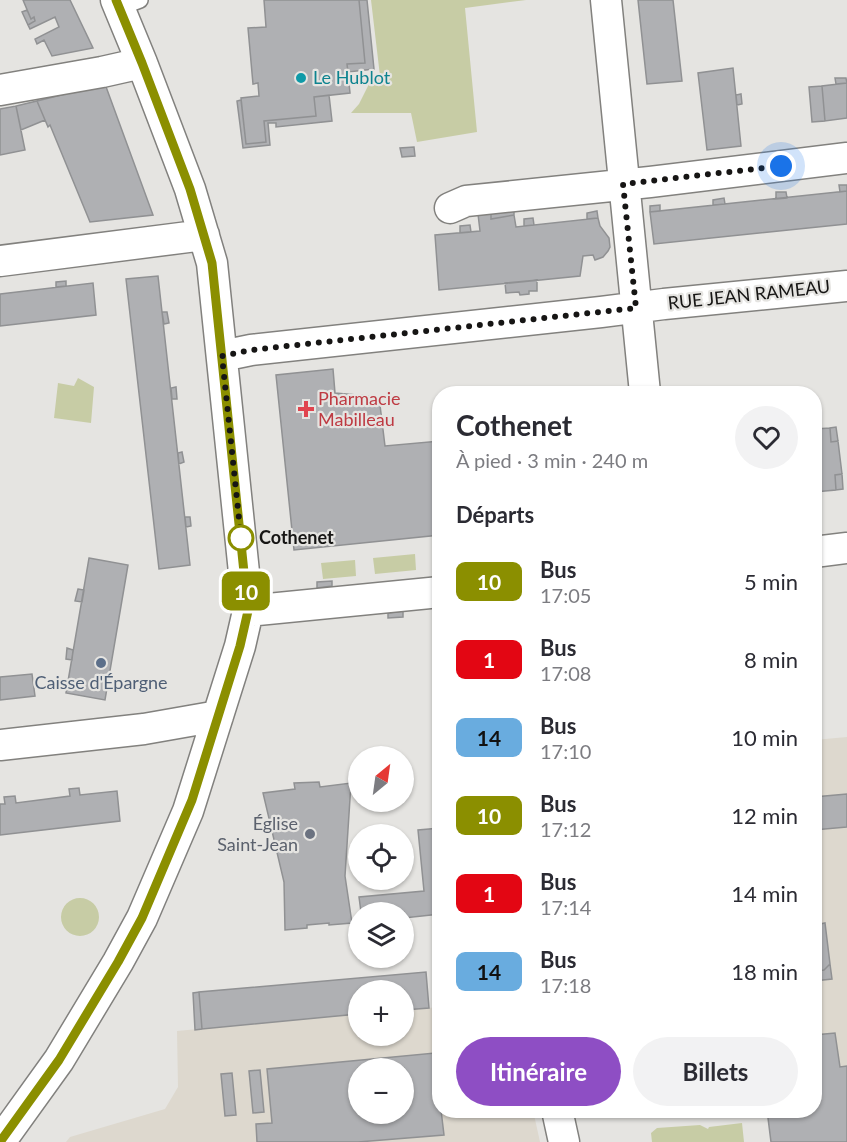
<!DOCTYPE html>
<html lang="fr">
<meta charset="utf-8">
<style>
:root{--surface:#fff;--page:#f2f2f3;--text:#2b2b33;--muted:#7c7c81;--accent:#8e4ec4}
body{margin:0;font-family:Lato,sans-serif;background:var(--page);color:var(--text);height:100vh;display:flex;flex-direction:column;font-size:22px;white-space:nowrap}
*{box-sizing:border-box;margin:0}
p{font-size:20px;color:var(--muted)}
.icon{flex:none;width:33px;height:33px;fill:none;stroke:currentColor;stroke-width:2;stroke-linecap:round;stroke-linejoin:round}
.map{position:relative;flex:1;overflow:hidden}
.panel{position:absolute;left:432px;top:386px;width:390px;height:732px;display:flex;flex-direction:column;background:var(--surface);border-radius:24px;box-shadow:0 2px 4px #0004}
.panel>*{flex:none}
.badge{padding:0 12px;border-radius:9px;font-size:21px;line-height:39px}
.needle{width:39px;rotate:29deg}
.buttons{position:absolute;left:348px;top:746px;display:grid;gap:12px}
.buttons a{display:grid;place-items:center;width:66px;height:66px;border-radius:50%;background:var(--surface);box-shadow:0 2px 4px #0004;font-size:30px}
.you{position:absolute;width:30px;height:30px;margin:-15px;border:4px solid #fff;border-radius:50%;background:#1a73e8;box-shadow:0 0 0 9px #1a73e833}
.map>.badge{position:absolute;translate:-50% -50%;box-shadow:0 0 0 3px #fff}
h2{padding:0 24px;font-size:22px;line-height:54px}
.round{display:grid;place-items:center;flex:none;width:63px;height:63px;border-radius:32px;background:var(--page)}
.overview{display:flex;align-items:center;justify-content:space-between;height:102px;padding:0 24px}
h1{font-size:28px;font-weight:700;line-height:45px}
.button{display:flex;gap:12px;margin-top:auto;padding:12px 24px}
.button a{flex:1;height:69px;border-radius:36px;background:var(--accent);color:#fff;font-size:24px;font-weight:700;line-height:69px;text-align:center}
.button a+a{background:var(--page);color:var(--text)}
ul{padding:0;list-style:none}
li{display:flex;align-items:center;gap:18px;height:78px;padding:0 24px}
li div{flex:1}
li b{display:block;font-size:22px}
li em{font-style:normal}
li .badge{min-width:66px;font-weight:700;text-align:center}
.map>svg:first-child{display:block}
.built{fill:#ddd8ce;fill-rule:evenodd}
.green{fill:#c7cca5}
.building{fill:#afb0b3;stroke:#909193;stroke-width:1.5;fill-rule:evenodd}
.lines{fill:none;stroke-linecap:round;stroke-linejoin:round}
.service-casing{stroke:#82817e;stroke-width:18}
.minor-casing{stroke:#82817e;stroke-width:33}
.service{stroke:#fff;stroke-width:15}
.minor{stroke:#fff;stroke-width:30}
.line-casing{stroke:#fff;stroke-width:14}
.line{stroke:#8b8f00;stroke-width:9}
.walk{stroke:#161514;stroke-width:6;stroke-dasharray:0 10.8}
.culture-dot{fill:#0f9aa8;stroke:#e5e4e1;stroke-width:2}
.health-dot{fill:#e0444e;stroke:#e5e4e1;stroke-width:2}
.stop-dot{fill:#fff;stroke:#8b8f00;stroke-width:3}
.service-dot{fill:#5c6f8a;stroke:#e5e4e1;stroke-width:2}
.worship-dot{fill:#6b7280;stroke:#e5e4e1;stroke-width:2}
.labels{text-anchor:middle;stroke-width:4.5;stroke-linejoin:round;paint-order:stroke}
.culture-label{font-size:18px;fill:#0d838f;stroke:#e5e4e1;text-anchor:start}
.street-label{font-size:18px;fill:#161514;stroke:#e5e4e1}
.health-label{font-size:18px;fill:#be3a42;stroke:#e5e4e1;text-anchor:start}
.stop-label{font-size:18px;font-weight:bold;fill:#161514;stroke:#e5e4e1;text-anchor:start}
.service-label{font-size:18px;fill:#4e5e75;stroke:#e5e4e1}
.worship-label{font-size:18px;fill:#5b616d;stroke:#e5e4e1;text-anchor:end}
</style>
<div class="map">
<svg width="847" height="1142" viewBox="0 0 847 1142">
<rect width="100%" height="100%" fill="#e5e4e1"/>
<!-- built -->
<path class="built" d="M 847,737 L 847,1085 L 814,1089 L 814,740 Z
M 439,1007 L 440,1110 L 533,1110 L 540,1142 L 66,1142 L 70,1137 L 165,1109 L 178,1087 L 177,1031 L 358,1014 L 358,1035 L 404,1035 L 404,1010 ZM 358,1068 L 404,1068 L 404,1113 L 358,1113 Z"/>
<!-- green -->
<path class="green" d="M 371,0 L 526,0 L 465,8 L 477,132 L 417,142 L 411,113 L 351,113 L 359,104 L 369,84 L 380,76 Z
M 78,378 L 94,387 L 91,423 L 54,418 L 58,383 L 74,386 Z
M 415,554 L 416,570 L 375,574 L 373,558 Z
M 355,560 L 356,576 L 323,579 L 321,563 Z
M61 917a19 19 0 1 1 38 0a19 19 0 1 1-38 0Z
M 742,1123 L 744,1142 L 652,1142 L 651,1133 L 657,1128 L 700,1125 L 708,1129 L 709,1127 Z"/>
<!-- building -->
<path class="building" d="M 23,0 L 70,0 L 93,48 L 52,56 L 44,40 L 37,44 L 35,39 L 59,27 L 55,17 L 30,29 L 28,25 L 35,21 L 34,17 L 31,19 Z
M 264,0 L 359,0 L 365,63 L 347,64 L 350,93 L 314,97 L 316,116 L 264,121 L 266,142 L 246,144 L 241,98 L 259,96 L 258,83 L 253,84 L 248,28 L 266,27 Z
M 359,0 L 367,0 L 374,69 L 348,72 L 347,64 L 365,63 Z
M 638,0 L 673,0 L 682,81 L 647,84 Z
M 27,10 L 31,19 L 34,17 L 35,21 L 28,25 L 22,12 Z
M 733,68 L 741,146 L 707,150 L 698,73 Z
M 835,78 L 846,78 L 847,83 L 836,84 Z
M 847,83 L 847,118 L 825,121 L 822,86 Z
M 105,84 L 153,215 L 90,222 L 50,125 L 48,127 L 37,101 Z
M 822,86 L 825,121 L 812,122 L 809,87 Z
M 741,94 L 742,104 L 737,105 L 736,95 Z
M 329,95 L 332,121 L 276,127 L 276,123 L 268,123 L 270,145 L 243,148 L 237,101 L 241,100 L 246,144 L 266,142 L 264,121 L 316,116 L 314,97 Z
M 37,101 L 45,120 L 21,130 L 16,106 Z
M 16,106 L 25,150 L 0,155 L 0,109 Z
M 414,147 L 415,156 L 402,157 L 400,148 Z
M 839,185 L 847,185 L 847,191 L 840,192 Z
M 847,191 L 847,224 L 654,244 L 650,212 Z
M 776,192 L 786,192 L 787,198 L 776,199 Z
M 724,198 L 725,204 L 713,205 L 713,200 Z
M 660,205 L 660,211 L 650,212 L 650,206 Z
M 514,210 L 514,215 L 491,219 L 491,213 Z
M 597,211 L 598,218 L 587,219 L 587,213 Z
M 491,213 L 491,219 L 514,215 L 516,227 L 598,218 L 600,226 L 609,238 L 610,247 L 608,251 L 603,257 L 595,260 L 593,255 L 583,256 L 580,276 L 439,290 L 435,235 L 480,231 L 478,214 Z
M 533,218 L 534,225 L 524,226 L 524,219 Z
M 470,225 L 471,232 L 460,233 L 460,226 Z
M 158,276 L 190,565 L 159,569 L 126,279 Z
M 537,280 L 537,291 L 529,291 L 529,294 L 520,295 L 519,292 L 506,293 L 505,283 Z
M 66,281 L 66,286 L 56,287 L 56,282 Z
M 93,283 L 96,315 L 0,326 L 0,294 Z
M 162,312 L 167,312 L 169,323 L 164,324 Z
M 333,369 L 335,393 L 379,397 L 385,446 L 440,441 L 440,535 L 294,550 L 276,375 Z
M 176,387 L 177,399 L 172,399 L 171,388 Z
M 836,427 L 838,441 L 831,442 L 830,428 Z
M 830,428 L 831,442 L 838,441 L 842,474 L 835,475 L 836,490 L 814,492 L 814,429 Z
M 182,452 L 184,462 L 179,464 L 178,453 Z
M 842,474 L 843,489 L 836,490 L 835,475 Z
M 185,517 L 190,517 L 191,526 L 186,527 Z
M 89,558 L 128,565 L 105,700 L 66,693 Z
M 332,581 L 332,586 L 317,588 L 317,582 Z
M 78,589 L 84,590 L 82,602 L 75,601 Z
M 403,611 L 403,617 L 388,618 L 388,613 Z
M 67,648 L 73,650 L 72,660 L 66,659 Z
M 32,674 L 35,696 L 0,700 L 0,677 Z
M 319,782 L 320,787 L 351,783 L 345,876 L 352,923 L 329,925 L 329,923 L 307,925 L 307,928 L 285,930 L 284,882 L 263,793 L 295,789 L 294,783 Z
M 79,788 L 80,795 L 117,791 L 120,821 L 0,835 L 0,804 L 5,804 L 4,797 L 15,796 L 16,803 L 70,796 L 69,789 Z
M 847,794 L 847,827 L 814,830 L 814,797 Z
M 440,828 L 440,914 L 404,918 L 404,912 L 361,912 L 359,897 L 424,891 L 418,830 Z
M 815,921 L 815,925 L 825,923 L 830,964 L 824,970 L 818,971 L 816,967 L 814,968 Z
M 830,964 L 832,979 L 814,981 L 814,968 L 816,967 L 818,971 L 824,970 Z
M 426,972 L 429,1008 L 404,1010 L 404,990 L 358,990 L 358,1014 L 202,1029 L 199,992 Z
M 199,992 L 202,1029 L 195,1030 L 193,993 Z
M 835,1033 L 840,1067 L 847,1066 L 847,1142 L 771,1142 L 767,1110 L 814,1110 L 814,1035 Z
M 435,1053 L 440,1097 L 440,1110 L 441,1110 L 444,1135 L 358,1142 L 257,1142 L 256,1124 L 272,1123 L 267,1069 ZM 358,1068 L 404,1068 L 404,1113 L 358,1113 Z
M 260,1070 L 264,1112 L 253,1113 L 249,1071 Z
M 232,1073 L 236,1115 L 225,1116 L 221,1074 Z"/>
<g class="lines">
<defs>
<path id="service" d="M 119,8 L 140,0"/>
<path id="minor" d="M 606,0 L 645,393
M 0,90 L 102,72 L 142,63
M 450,208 L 466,201 L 650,182 L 847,158
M 0,261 L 204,235
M 222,356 L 251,350 L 601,312 L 664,304 L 847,286
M 814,552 L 847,548
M 248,611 L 440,592
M 0,745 L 144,729 L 218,716
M 557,1110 L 564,1142
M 0,1142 L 59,1060 L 118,962 L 142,918 L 188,811 L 240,646 L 248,611 L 212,263 L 190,189 L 142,63 L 116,0"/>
</defs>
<!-- service casing -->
<use href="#service" class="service-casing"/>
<!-- minor casing -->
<use href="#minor" class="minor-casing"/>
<!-- service -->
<use href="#service" class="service"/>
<!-- minor -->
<use href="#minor" class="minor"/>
</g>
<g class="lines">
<defs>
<path id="line" d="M 0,1142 L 59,1060 L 118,962 L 142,918 L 192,800 L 240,646 L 248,611 L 212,263 L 190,189 L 142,63 L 116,0"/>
</defs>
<!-- line casing -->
<use href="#line" class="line-casing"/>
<!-- line -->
<use href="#line" class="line"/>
<!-- walk -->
<path class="walk" d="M 241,538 L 222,356 L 251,350 L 636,308 L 623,184 L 781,166"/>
</g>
<!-- markers -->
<circle class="culture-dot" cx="301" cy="78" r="6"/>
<path class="health-dot" d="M303 400h6v6h6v6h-6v6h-6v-6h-6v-6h6z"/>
<circle class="stop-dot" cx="241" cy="538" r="12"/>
<circle class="service-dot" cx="101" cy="663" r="6"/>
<circle class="worship-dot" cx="310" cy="834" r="6"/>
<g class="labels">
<!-- culture labels -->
<g class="culture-label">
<text x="313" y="84">Le Hublot</text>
</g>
<!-- street labels -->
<g class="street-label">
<text transform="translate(749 295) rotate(-6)" y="6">RUE JEAN RAMEAU</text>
</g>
<!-- health labels -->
<g class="health-label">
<text x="318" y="405">Pharmacie<tspan x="318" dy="21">Mabilleau</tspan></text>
</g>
<!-- stop labels -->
<g class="stop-label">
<text x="259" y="544">Cothenet</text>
</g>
<!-- service labels -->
<g class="service-label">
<text x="101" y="689">Caisse d'Épargne</text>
</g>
<!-- worship labels -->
<g class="worship-label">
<text x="298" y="830">Église<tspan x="298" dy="21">Saint-Jean</tspan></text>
</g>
</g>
</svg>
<div class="buttons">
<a><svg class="needle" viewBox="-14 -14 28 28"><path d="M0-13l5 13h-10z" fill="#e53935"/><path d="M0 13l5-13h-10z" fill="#7c7c81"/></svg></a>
<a><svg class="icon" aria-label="locate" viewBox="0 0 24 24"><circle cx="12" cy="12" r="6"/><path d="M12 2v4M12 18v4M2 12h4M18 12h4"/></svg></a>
<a><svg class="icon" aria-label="layers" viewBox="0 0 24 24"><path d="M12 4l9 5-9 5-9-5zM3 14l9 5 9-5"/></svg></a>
<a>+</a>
<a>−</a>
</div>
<div class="you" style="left:781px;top:166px"></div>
<b class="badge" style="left:246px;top:591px;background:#8b8f00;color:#fff">10</b>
<section class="panel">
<div class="overview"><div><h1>Cothenet</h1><p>À pied · 3 min · 240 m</p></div><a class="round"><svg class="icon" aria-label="heart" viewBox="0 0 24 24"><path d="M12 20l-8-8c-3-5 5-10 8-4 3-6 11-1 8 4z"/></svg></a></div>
<h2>Départs</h2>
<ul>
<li><span class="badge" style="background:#8b8f00;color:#fff">10</span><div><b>Bus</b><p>17:05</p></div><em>5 min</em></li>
<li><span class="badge" style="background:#e30613;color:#fff">1</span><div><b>Bus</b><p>17:08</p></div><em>8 min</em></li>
<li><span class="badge" style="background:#69acdf;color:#111">14</span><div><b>Bus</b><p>17:10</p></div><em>10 min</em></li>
<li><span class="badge" style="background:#8b8f00;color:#fff">10</span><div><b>Bus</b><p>17:12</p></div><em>12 min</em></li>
<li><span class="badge" style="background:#e30613;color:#fff">1</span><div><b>Bus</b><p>17:14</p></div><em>14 min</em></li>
<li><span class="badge" style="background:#69acdf;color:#111">14</span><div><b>Bus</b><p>17:18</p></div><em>18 min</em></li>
</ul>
<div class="button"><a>Itinéraire</a><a>Billets</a></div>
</section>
</div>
